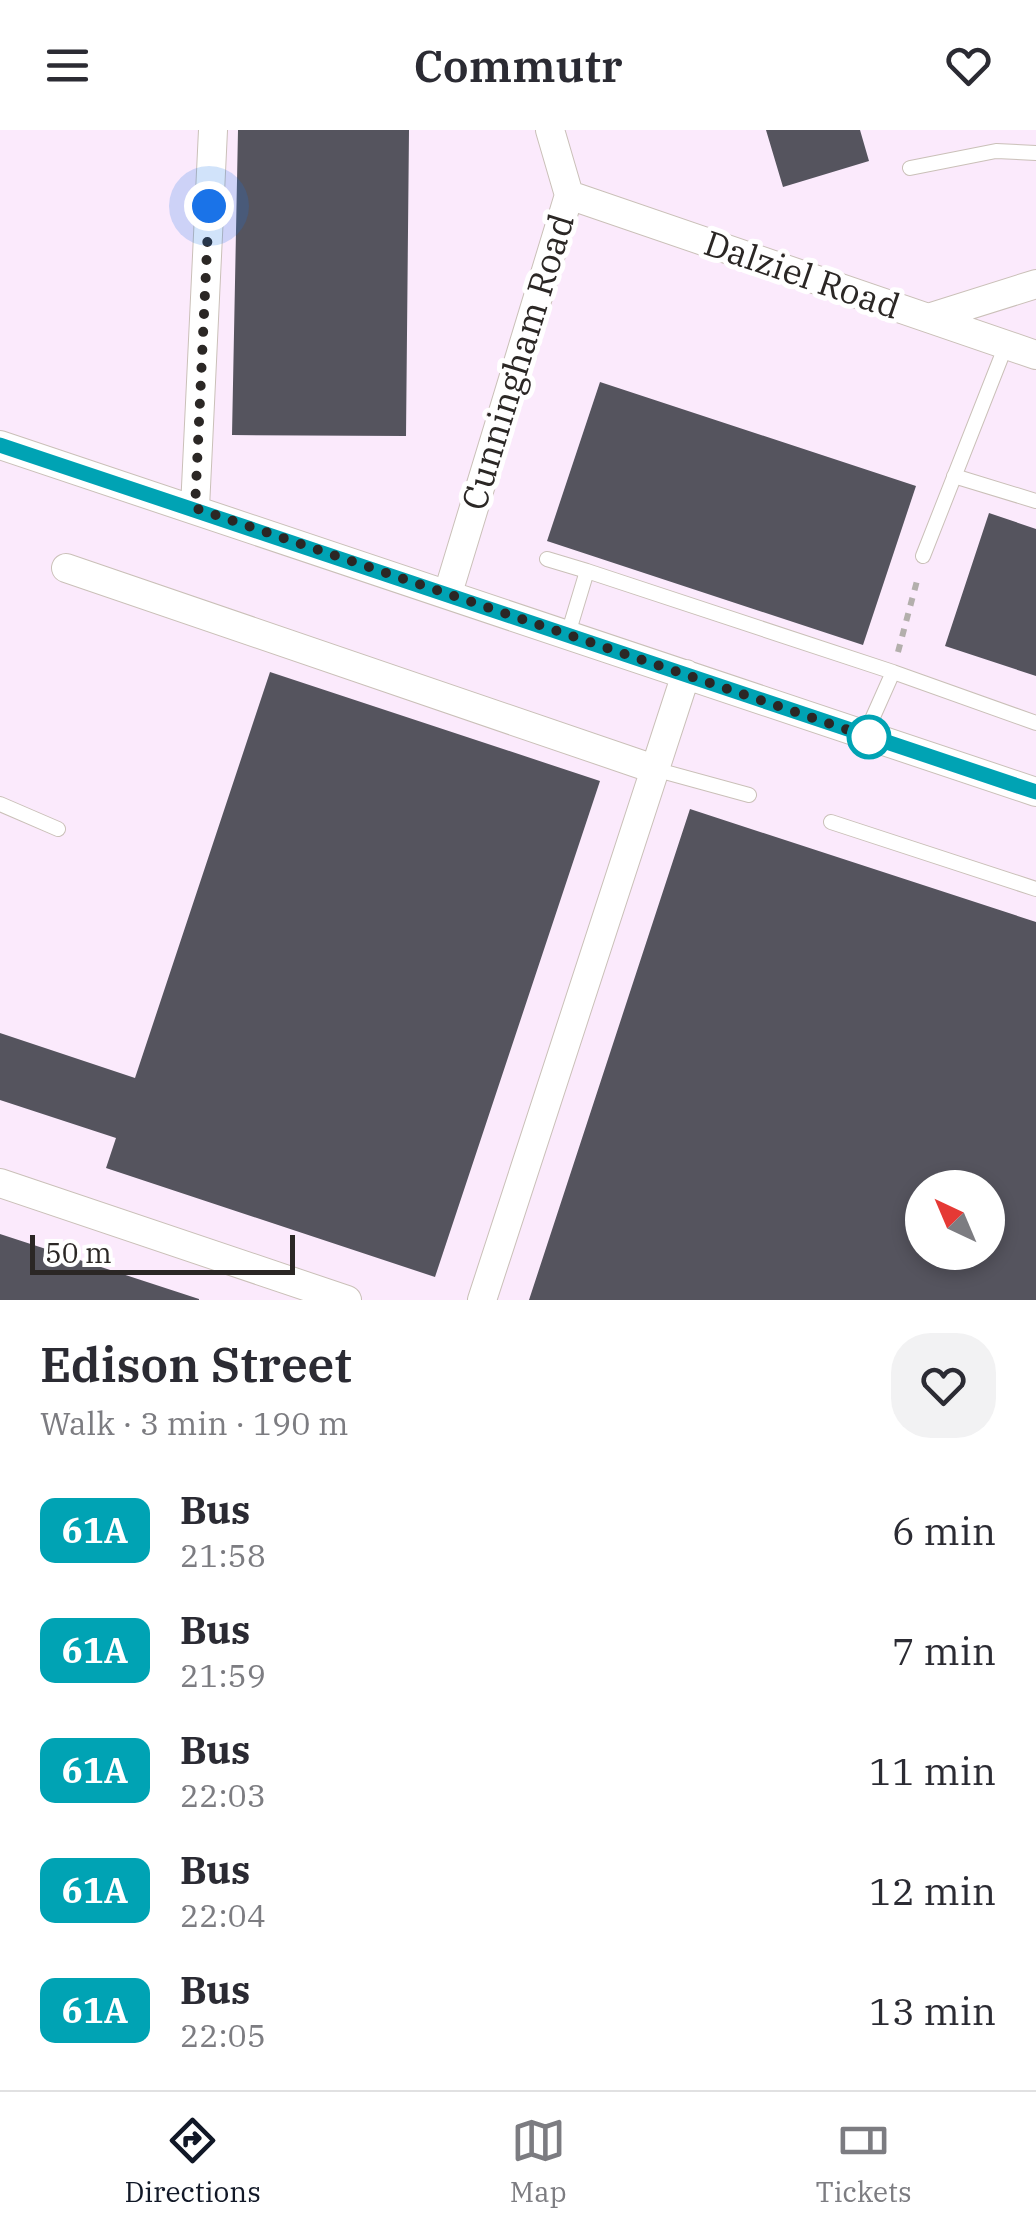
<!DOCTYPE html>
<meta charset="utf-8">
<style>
:root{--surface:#fff;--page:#f2f2f3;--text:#2b2b33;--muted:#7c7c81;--line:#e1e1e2;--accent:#111827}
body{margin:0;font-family:"IBM Plex Serif",serif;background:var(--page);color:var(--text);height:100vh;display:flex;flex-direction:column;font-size:38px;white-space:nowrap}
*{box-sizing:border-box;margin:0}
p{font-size:32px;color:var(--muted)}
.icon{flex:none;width:55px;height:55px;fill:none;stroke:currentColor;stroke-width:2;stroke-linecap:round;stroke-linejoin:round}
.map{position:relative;height:1170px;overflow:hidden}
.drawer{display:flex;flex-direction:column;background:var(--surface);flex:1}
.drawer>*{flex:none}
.badge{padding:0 20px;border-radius:15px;font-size:35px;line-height:65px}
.needle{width:65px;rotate:316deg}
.controls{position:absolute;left:905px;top:1040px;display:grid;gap:20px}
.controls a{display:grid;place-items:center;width:100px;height:100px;border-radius:50%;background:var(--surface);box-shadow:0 5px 15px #0003;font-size:50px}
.scale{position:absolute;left:30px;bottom:25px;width:265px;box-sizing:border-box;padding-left:10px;border:5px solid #2b2725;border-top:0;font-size:28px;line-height:35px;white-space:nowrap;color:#2b2725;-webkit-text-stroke:8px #fff;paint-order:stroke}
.you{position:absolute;width:50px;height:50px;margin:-25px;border:8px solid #fff;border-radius:50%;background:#1a73e8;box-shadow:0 0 0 15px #1a73e833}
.map>.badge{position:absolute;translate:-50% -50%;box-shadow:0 0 0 5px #fff}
.round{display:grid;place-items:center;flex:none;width:105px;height:105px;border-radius:40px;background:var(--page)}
.summary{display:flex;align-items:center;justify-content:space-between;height:170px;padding:0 40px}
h1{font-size:48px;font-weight:600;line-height:75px}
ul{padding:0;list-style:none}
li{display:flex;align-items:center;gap:30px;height:120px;padding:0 40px}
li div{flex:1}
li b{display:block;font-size:38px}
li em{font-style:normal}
li .badge{min-width:110px;font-weight:700;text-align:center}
header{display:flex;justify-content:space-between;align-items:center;height:130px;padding:0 40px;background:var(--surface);font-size:45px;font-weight:600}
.tabs{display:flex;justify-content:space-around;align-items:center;height:140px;border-top:2px solid var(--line);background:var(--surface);font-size:28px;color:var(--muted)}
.tabs a{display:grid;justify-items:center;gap:5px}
.tabs .current{color:var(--accent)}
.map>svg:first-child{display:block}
.industrial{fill:#fbeafc;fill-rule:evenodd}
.building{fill:#55545e;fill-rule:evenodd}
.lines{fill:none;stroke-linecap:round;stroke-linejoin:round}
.lane-casing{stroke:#cac0b8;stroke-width:16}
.street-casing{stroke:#cac0b8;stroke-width:30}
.path{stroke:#b3afac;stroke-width:6;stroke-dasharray:8 8;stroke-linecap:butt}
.lane{stroke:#fff;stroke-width:14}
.street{stroke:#fff;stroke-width:28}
.line-casing{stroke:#fff;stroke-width:22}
.line{stroke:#00a3b4;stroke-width:15}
.walk{stroke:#2b2725;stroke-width:10;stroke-dasharray:0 18}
.stop-dot{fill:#fff;stroke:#00a3b4;stroke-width:5}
.labels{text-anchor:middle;stroke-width:10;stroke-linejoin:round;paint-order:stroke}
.street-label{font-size:35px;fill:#2b2725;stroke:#fff}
</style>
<header><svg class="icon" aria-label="menu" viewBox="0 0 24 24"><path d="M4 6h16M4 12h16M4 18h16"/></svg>Commutr<svg class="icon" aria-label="heart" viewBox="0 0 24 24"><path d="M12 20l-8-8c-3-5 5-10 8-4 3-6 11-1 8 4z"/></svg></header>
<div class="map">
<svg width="1036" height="1170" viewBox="0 0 1036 1170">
<rect width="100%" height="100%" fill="#fef9f6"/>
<!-- industrial -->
<path class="industrial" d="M 0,0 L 1036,0 L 1036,1170 L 0,1170 ZM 922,1058 L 988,1058 L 988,1122 L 922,1122 Z"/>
<!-- building -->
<path class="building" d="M 238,0 L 409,0 L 406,306 L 232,305 Z
M 766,0 L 860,0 L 869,31 L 783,57 Z
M 600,252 L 916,356 L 863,515 L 547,411 Z
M 989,383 L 1036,399 L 1036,546 L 945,516 Z
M 270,542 L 600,651 L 435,1147 L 106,1038 L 116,1008 L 0,970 L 0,903 L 135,948 Z
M 690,679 L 1036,792 L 1036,1170 L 529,1170 ZM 922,1058 L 988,1058 L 988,1122 L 922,1122 Z
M 0,1104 L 199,1169 L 199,1170 L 0,1170 Z"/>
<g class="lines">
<defs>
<path id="lane" d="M 910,38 L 996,21 L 1036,23
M 954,346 L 1036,371
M 923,426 L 1006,215
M 547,429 L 587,441
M 568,504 L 587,441 L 893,542
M 865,605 L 893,542 L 1036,593
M 654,639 L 749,665
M 0,674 L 58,699
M 831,692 L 1036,759"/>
<path id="street" d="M 569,65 L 1036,225
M 928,188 L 1036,154
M 0,315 L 1036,662
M 195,378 L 213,0
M 66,438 L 654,639
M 448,463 L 569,65 L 550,0
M 0,1053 L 347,1170
M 482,1170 L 686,544"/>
</defs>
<!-- lane casing -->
<use href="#lane" class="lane-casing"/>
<!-- street casing -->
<use href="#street" class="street-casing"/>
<!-- path -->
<path class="path" d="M 898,522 L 918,447"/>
<!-- lane -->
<use href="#lane" class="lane"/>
<!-- street -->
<use href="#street" class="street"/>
</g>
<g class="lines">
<defs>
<path id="line" d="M 0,315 L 1036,662"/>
</defs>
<!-- line casing -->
<use href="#line" class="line-casing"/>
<!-- line -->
<use href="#line" class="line"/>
<!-- walk -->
<path class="walk" d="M 209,76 L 195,378 L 869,607"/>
</g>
<!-- markers -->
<circle class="stop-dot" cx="869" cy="607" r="20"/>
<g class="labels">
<!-- street labels -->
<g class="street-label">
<text transform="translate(802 145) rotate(19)" y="12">Dalziel Road</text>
<text transform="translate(518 232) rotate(-73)" y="12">Cunningham Road</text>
</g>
</g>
</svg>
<div class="controls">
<a><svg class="needle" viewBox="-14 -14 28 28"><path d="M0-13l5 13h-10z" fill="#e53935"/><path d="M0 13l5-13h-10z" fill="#7c7c81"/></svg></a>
</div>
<div class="scale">50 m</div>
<div class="you" style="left:209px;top:76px"></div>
</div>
<section class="drawer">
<div class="summary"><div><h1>Edison Street</h1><p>Walk · 3 min · 190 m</p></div><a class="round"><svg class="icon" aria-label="heart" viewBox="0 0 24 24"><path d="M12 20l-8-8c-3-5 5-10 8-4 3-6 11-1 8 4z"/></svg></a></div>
<ul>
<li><span class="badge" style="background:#00a3b4;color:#fff">61A</span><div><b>Bus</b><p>21:58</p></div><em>6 min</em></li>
<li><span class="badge" style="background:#00a3b4;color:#fff">61A</span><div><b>Bus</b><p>21:59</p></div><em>7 min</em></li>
<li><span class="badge" style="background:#00a3b4;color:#fff">61A</span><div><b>Bus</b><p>22:03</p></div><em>11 min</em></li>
<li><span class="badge" style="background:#00a3b4;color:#fff">61A</span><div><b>Bus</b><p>22:04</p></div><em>12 min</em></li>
<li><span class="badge" style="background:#00a3b4;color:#fff">61A</span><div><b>Bus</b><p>22:05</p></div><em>13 min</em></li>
</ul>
</section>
<nav class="tabs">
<a class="current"><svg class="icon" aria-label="directions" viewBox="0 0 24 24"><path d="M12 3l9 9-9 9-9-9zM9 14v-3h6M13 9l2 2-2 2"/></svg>Directions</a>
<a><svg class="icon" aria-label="map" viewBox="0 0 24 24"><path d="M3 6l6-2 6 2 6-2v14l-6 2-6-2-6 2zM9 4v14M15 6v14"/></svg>Map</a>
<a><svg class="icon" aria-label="tickets" viewBox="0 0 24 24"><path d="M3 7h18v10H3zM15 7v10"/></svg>Tickets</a>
</nav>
